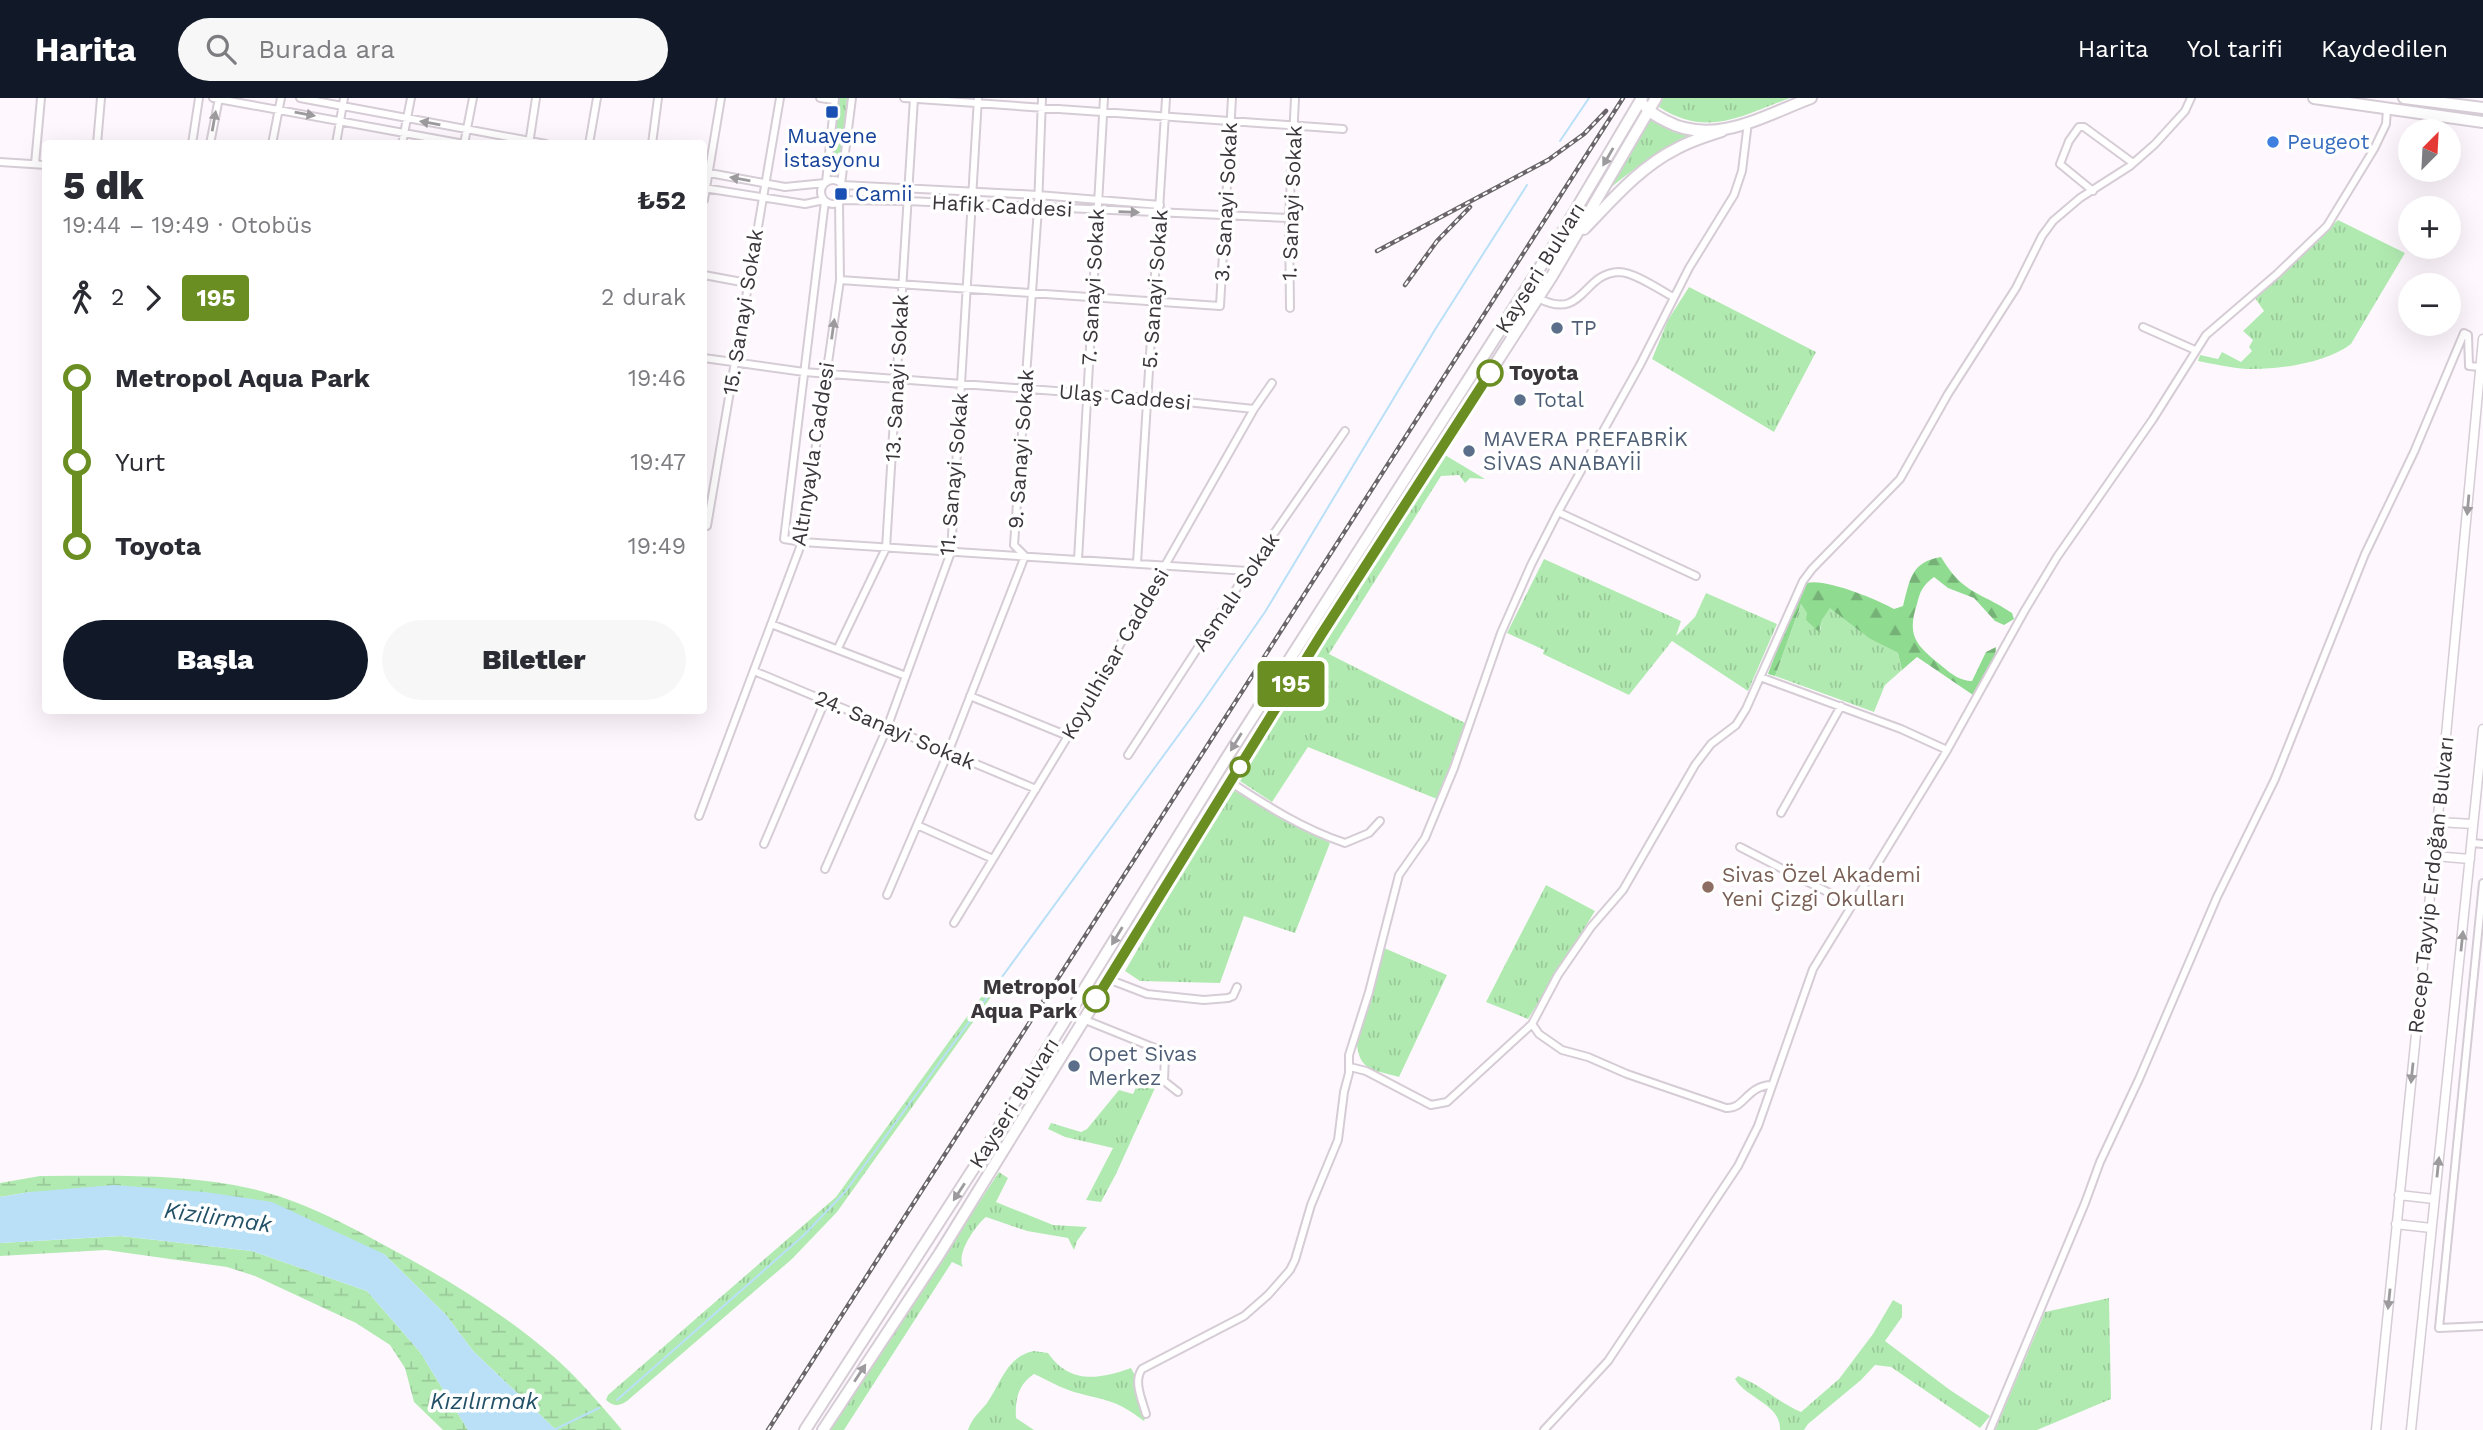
<!DOCTYPE html>
<html lang="tr">
<meta charset="utf-8">
<style>
:root{--surface:#fff;--page:#f7f7f7;--text:#2b2b33;--muted:#7c7c81;--accent:#111827}
body{margin:0;font-family:"Work Sans",sans-serif;background:var(--page);color:var(--text);height:100vh;display:flex;flex-direction:column;font-size:26px;white-space:nowrap}
*{box-sizing:border-box;margin:0}
p{font-size:23px;color:var(--muted)}
.icon{flex:none;width:38px;height:38px;fill:none;stroke:currentColor;stroke-width:2;stroke-linecap:round;stroke-linejoin:round}
.map{position:relative;flex:1;overflow:hidden}
.panel{position:absolute;left:42px;top:42px;width:665px;height:574px;display:flex;flex-direction:column;background:var(--surface);border-radius:7px;box-shadow:0 7px 28px #0002}
.panel>*{flex:none}
.badge{padding:0 14px;border-radius:5px;font-size:24px;line-height:46px}
.needle{width:46px;rotate:24deg}
.tools{position:absolute;left:2398px;top:21px;display:grid;gap:14px}
.tools a{display:grid;place-items:center;width:63px;height:63px;border-radius:50%;background:var(--surface);box-shadow:0 7px 28px #0002;font-size:35px}
.map>.badge{position:absolute;translate:-50% -50%;box-shadow:0 0 0 4px #fff}
.legs{display:flex;align-items:center;gap:10px;height:77px;padding:0 21px;font-size:23px}
.legs p{margin-inline-start:auto}
.overview{display:flex;align-items:center;justify-content:space-between;height:119px;padding:0 21px}
h1{font-size:38px;font-weight:800;line-height:52px}
.cta{display:flex;gap:14px;margin-top:auto;padding:14px 21px}
.cta a{flex:1;height:80px;border-radius:42px;background:var(--accent);color:#fff;font-size:28px;font-weight:800;line-height:80px;text-align:center}
.cta a+a{background:var(--page);color:var(--text)}
ul{padding:0 21px;list-style:none}
li{display:flex;align-items:center;gap:24px;height:84px;font-size:26px}
li i{display:grid;place-items:center;width:10px;height:100%;margin:0 9px;background:currentColor}
li i::after{content:'';width:18px;height:18px;margin:-9px;border:5px solid;border-radius:50%;background:var(--surface)}
li p{margin-inline-start:auto}
li:first-child i{background:linear-gradient(#0000 50%,currentColor 0)}
li:last-child i{background:linear-gradient(currentColor 50%,#0000 0)}
header{display:flex;align-items:center;gap:42px;box-sizing:border-box;height:98px;padding:0 35px;background:var(--accent);color:#fff}
header strong{font-size:33px}
nav{display:flex;gap:38px;margin-inline-start:auto;font-size:24px}
.search{width:490px;height:63px;background:var(--page);display:flex;align-items:center;gap:18px;box-sizing:border-box;padding:0 24px;border-radius:38px;color:var(--muted);font-size:26px}
.map>svg:first-child{display:block}
.grass{fill:url(#grass-tufts)}
.forest{fill:url(#forest-firs)}
.wetland{fill:url(#wetland-marsh)}
.water{fill:#b9e0f7}
.lines{fill:none;stroke-linecap:round;stroke-linejoin:round}
.stream{stroke:#b9e0f7;stroke-width:2}
.street-casing{stroke:#d6ccd5;stroke-width:10}
.secondary-casing{stroke:#d6ccd5;stroke-width:11}
.highway-casing{stroke:#d6ccd5;stroke-width:14}
.street{stroke:#fff;stroke-width:6}
.secondary{stroke:#fff;stroke-width:8}
.highway{stroke:#fff;stroke-width:10}
.rail-casing{stroke:#696569;stroke-width:4.5}
.rail{stroke:#fff;stroke-width:2;stroke-dasharray:5;stroke-linecap:butt}
.oneway{fill:#9c9a9c}
.line-1-casing{stroke:#fff;stroke-width:16}
.line-1{stroke:#6b8e23;stroke-width:10}
.transit-dot{fill:#1a4fb4;stroke:#fff;stroke-width:2.5}
.shop-dot{fill:#3f7fe0;stroke:#fff;stroke-width:2.5}
.service-dot{fill:#5c6f8a;stroke:#fff;stroke-width:2.5}
.stop-1-dot{fill:#fff;stroke:#6b8e23;stroke-width:3.5}
.education-dot{fill:#8d6e63;stroke:#fff;stroke-width:2.5}
.labels{text-anchor:middle;stroke-width:7;stroke-linejoin:round;paint-order:stroke}
.transit-label{font-size:21px;fill:#164399;stroke:#fff}
.shop-label{font-size:21px;fill:#366cbe;stroke:#fff;text-anchor:start}
.street-label{font-size:21px;fill:#3a363a;stroke:#fff}
.service-label{font-size:21px;fill:#4e5e75;stroke:#fff;text-anchor:start}
.stop-label{font-size:21px;font-weight:bold;fill:#3a363a;stroke:#fff;text-anchor:start}
.education-label{font-size:21px;fill:#785e54;stroke:#fff;text-anchor:start}
.water-label{font-size:23px;font-style:italic;fill:#225067;stroke:#fff}
</style>
<header>
<strong>Harita</strong>
<div class="search"><svg class="icon" aria-label="search" viewBox="0 0 24 24"><circle cx="10" cy="10" r="6"/><path d="M15 15l6 6"/></svg>Burada ara</div>
<nav><a>Harita</a><a>Yol tarifi</a><a>Kaydedilen</a></nav>
</header>
<div class="map">
<svg width="2483" height="1332" viewBox="0 0 2483 1332">
<defs>
<pattern id="grass-tufts" width="24" height="20" patternUnits="userSpaceOnUse" patternTransform="scale(1.75)"><rect width="24" height="20" fill="#b1eab1"/><path d="M3 7l-1-3M5 7V3M7 7l1-3M15 17l-1-3M17 17v-4M19 17l1-3" fill="none" stroke="#99c999"/></pattern>
<pattern id="forest-firs" width="22" height="20" patternUnits="userSpaceOnUse" patternTransform="scale(1.75)"><rect width="22" height="20" fill="#8fdb90"/><path d="M5 1l3.5 6h-7zM16 11l3.5 6h-7z" fill="#76b277"/></pattern>
<pattern id="wetland-marsh" width="20" height="14" patternUnits="userSpaceOnUse" patternTransform="scale(1.75)"><rect width="20" height="14" fill="#b1eab1"/><path d="M1 5h8M5 5V1M11 12h8M15 12V8" fill="none" stroke="#99c999"/></pattern>
</defs>
<rect width="100%" height="100%" fill="#fef8fe"/>
<!-- grass -->
<path class="grass" d="M 838,0 L 847,0 L 841,74 L 827,74 Z
M 1663,0 L 1790,0 C 1742,18 1707,40 1659,9 Z
M 1650,19 L 1692,38 C 1658,53 1635,69 1607,93 Z
M 2338,122 L 2405,155 L 2351,246 C 2327,265 2277,272 2247,271 C 2231,270 2214,266 2198,263 L 2200,257 L 2218,261 L 2222,254 L 2241,264 L 2252,253 L 2249,249 L 2253,242 L 2243,233 L 2264,213 L 2255,200 Z
M 1689,189 L 1816,254 L 1774,334 L 1652,261 L 1668,222 Z
M 1445,357 L 1485,381 L 1470,380 L 1465,385 L 1459,377 L 1441,378 L 1329,556 L 1467,626 L 1437,701 L 1308,649 L 1272,704 L 1237,681 Z
M 1544,461 L 1681,523 L 1676,538 L 1695,519 L 1706,495 L 1777,526 L 1748,593 L 1672,543 L 1629,597 L 1543,556 L 1544,552 L 1507,535 Z
M 1801,506 L 1820,533 L 1822,522 L 1830,509 L 1870,541 L 1898,555 L 1902,572 L 1885,587 L 1874,614 L 1775,578 Z
M 1231,691 L 1330,745 L 1295,835 L 1244,818 L 1220,885 L 1140,883 L 1125,873 Z
M 1546,787 L 1595,813 L 1528,921 L 1486,904 Z
M 1384,850 L 1447,877 L 1399,979 C 1376,972 1360,974 1357,947 Z
M 990,887 L 996,892 L 837,1114 L 792,1161 L 627,1303 C 619,1308 614,1309 606,1302 L 608,1297 L 836,1099 Z
M 1140,980 L 1155,990 L 1116,1076 L 1101,1104 L 1086,1102 L 1113,1050 L 1065,1039 L 1048,1031 L 1051,1025 L 1081,1034 L 1087,1031 L 1119,992 L 1133,996 Z
M 999,1074 L 1008,1080 L 996,1104 L 1053,1127 L 1087,1129 L 1077,1143 L 1074,1152 L 1068,1140 L 1027,1133 L 986,1119 C 975,1128 956,1156 963,1169 L 952,1164 L 844,1332 L 830,1332 Z
M 2109,1200 L 2111,1301 L 2037,1332 L 1995,1332 L 2045,1214 Z
M 1893,1202 L 1902,1207 L 1902,1219 L 1885,1243 L 1950,1292 L 1990,1318 L 1980,1330 L 1891,1269 L 1875,1267 L 1861,1282 L 1808,1326 L 1804,1332 L 1780,1332 C 1781,1306 1747,1301 1735,1281 L 1738,1278 C 1761,1287 1778,1304 1801,1314 L 1839,1281 L 1873,1236 Z
M 1034,1253 L 1048,1255 C 1070,1287 1100,1281 1131,1270 L 1146,1299 L 1149,1312 L 1144,1323 C 1115,1301 1107,1303 1074,1294 C 1061,1290 1047,1282 1034,1276 C 1018,1287 1015,1301 1016,1320 L 1034,1332 L 968,1332 C 972,1320 979,1315 987,1305 C 1001,1285 1007,1258 1034,1253 Z"/>
<!-- forest -->
<path class="forest" d="M 1941,459 C 1964,497 1979,493 2012,515 L 2014,521 L 2004,527 L 1995,523 L 1974,500 L 1948,490 L 1934,479 C 1923,487 1920,493 1917,506 C 1906,539 1917,548 1943,569 C 1951,576 1961,583 1972,583 L 1986,554 L 1996,549 C 1996,564 1983,586 1973,597 L 1917,559 L 1902,572 L 1898,555 L 1870,541 L 1830,510 L 1822,522 L 1819,534 L 1806,522 L 1807,515 L 1801,506 L 1775,578 L 1768,576 L 1782,538 L 1807,485 C 1825,480 1876,501 1894,511 L 1903,508 C 1910,481 1911,464 1941,459 Z"/>
<!-- wetland -->
<path class="wetland" d="M 40,1078 C 111,1078 184,1075 253,1091 C 300,1102 342,1124 384,1147 C 444,1179 502,1214 553,1258 C 578,1280 601,1307 622,1332 L 556,1332 L 473,1253 L 446,1217 L 384,1156 L 30,1094 L 0,1099 L 0,1085 Z
M 121,1138 L 252,1153 L 367,1193 L 420,1254 L 468,1332 L 443,1332 L 414,1304 L 405,1270 L 390,1247 L 356,1225 L 255,1178 L 227,1169 L 106,1152 L 0,1158 L 0,1145 Z"/>
<!-- water -->
<path class="water" d="M 114,1087 L 205,1094 L 272,1104 L 384,1156 L 446,1217 L 473,1253 L 556,1332 L 468,1332 L 420,1254 L 367,1193 L 252,1153 L 121,1138 L 0,1145 L 0,1099 L 30,1094 Z"/>
<g class="lines">
<!-- stream -->
<path class="stream" d="M 1560,43 L 1589,0
M 617,1302 L 804,1137 L 845,1094 L 1199,609 L 1265,514 L 1436,230 L 1527,87
M 554,1332 L 599,1310"/>
<defs>
<path id="street" d="M 213,0 L 464,46
M 300,0 L 546,46
M 820,0 L 834,2
M 904,0 L 1343,31
M 97,46 L 101,0
M 192,46 L 199,0
M 210,46 L 219,0
M 272,46 L 281,0
M 336,46 L 344,0
M 402,46 L 411,0
M 464,46 L 473,0
M 529,46 L 536,0
M 589,46 L 597,0
M 652,46 L 658,0
M 0,64 L 46,67
M 35,66 L 41,0
M 704,74 L 785,89 L 825,85
M821 94a12 12 0 1 1 24 0a12 12 0 1 1-24 0Z
M 826,84 L 835,0
M 841,86 L 852,0
M 842,87 L 1038,97 L 1160,107
M 704,90 L 805,106 L 824,102
M 2093,93 L 2060,66 L 2069,43 L 2079,29 L 2084,29 L 2133,65
M 704,102 L 721,0
M 841,102 L 907,103 L 1289,120
M 825,103 L 784,441 L 802,444 L 1248,473
M 704,177 L 747,185
M 840,182 L 1220,208 L 1232,0
M 1538,200 C 1584,224 1582,175 1619,174 C 1634,174 1660,192 1673,199
M 1290,210 L 1289,120 L 1295,0
M 2143,229 L 2195,252
M 704,260 L 804,274 L 1148,300 L 1254,311
M 1558,414 L 1696,478
M 704,428 L 707,428 L 780,0
M 1078,462 L 1104,0
M 1137,465 L 1166,0
M 771,526 L 906,578
M 838,550 L 886,450 L 914,0
M 754,573 L 1036,691
M 1760,579 L 1901,631 L 1947,652
M 970,598 L 1068,638
M 1128,657 L 1248,473 L 1345,333
M 1230,684 C 1267,708 1303,731 1345,745 L 1369,735 L 1380,723
M 1781,715 L 1841,608
M 699,718 L 802,444 L 840,182 L 839,103
M 917,727 L 993,761
M 2472,745 L 2483,746
M 764,746 L 825,603
M 1740,749 L 1851,806
M 825,771 L 887,630 L 951,454 L 978,0
M 2483,785 L 2439,1230 L 2483,1228
M 887,797 L 948,655 L 1025,458 L 1014,447 L 1038,110 L 1042,0
M 954,825 L 1068,638 L 1254,311 L 1272,285
M 1108,881 L 1147,896 L 1204,902 L 1228,900 L 1233,898 L 1237,889
M 1083,921 L 1162,953 L 1165,956 L 1164,983 L 1178,994
M 1532,926 L 1539,936 L 1562,952 L 1588,959 L 1627,976 L 1726,1010 C 1744,1012 1747,987 1772,987
M 1350,969 L 1366,973 L 1431,1007 L 1447,1004 L 1532,926 L 1558,877 L 1591,829 L 1623,792 L 1695,667 L 1711,646 L 1736,627 L 1746,611 L 1803,483 L 1812,471 L 1900,381 L 1948,296 L 2016,190 L 2042,138 L 2053,123 L 2080,100 L 2130,68 L 2155,46 L 2185,13 L 2191,0
M 1146,1316 C 1142,1302 1133,1283 1142,1271 L 1244,1218 L 1268,1197 L 1290,1172 L 1295,1162 L 1311,1107 L 1338,1042 L 1344,994 L 1349,975 L 1349,957 L 1369,894 L 1399,777 L 1425,740 L 1454,670 L 1501,535 L 1531,467 L 1558,414 L 1640,267 L 1689,170 L 1734,97 L 1742,73 L 1748,24
M 1544,1332 L 1608,1263 L 1738,1068 L 1758,1028 L 1813,871 L 1946,654 L 2025,512 L 2057,459 L 2153,321 L 2206,237 L 2277,176 L 2327,128 L 2374,51 L 2386,26 L 2387,10
M 1990,1332 L 2085,1105 L 2100,1064 L 2139,981 L 2217,799 L 2275,681 L 2365,456 L 2414,354 L 2464,235 L 2468,237 L 2469,268 L 2480,269"/>
<path id="secondary" d="M 2438,724 L 2473,726
M 2434,758 L 2470,761
M 2399,1097 L 2434,1101
M 2396,1126 L 2431,1130
M 2376,1332 L 2444,659 L 2483,241
M 2411,1332 L 2483,631"/>
<path id="highway" d="M 2314,0 L 2483,24
M 2404,0 L 2483,10
M 1645,8 C 1650,15 1658,19 1666,23 C 1714,49 1765,17 1811,0
M 1584,131 C 1612,102 1640,69 1676,51 C 1690,43 1706,38 1722,33
M 805,1332 L 979,1062 L 1226,661 L 1562,135 L 1642,0
M 823,1332 L 940,1155 L 1321,537 L 1552,178 L 1656,0"/>
</defs>
<!-- street casing -->
<use href="#street" class="street-casing"/>
<!-- secondary casing -->
<use href="#secondary" class="secondary-casing"/>
<!-- highway casing -->
<use href="#highway" class="highway-casing"/>
<!-- street -->
<use href="#street" class="street"/>
<!-- secondary -->
<use href="#secondary" class="secondary"/>
<!-- highway -->
<use href="#highway" class="highway"/>
<defs>
<path id="rail" d="M 1377,153 L 1548,62 L 1584,36 L 1606,13
M 1405,187 L 1437,143 L 1470,109
M 768,1332 L 1623,0"/>
</defs>
<!-- rail casing -->
<use href="#rail" class="rail-casing"/>
<!-- rail -->
<use href="#rail" class="rail"/>
</g>
<!-- one-way arrows -->
<defs><path id="oneway-solid" d="M-6-.8H1V-3.2L6.5 0L1 3.2V.8H-6Z" transform="scale(1.75)"/></defs>
<g class="oneway">
<use href="#oneway-solid" transform="translate(305 16) rotate(10)"/>
<use href="#oneway-solid" transform="translate(214 23) rotate(-80)"/>
<use href="#oneway-solid" transform="translate(430 25) rotate(-170)"/>
<use href="#oneway-solid" transform="translate(1608 59) rotate(120)"/>
<use href="#oneway-solid" transform="translate(740 81) rotate(-170)"/>
<use href="#oneway-solid" transform="translate(1129 114) rotate(2)"/>
<use href="#oneway-solid" transform="translate(833 231) rotate(-82)"/>
<use href="#oneway-solid" transform="translate(2468 407) rotate(95)"/>
<use href="#oneway-solid" transform="translate(1236 644) rotate(122)"/>
<use href="#oneway-solid" transform="translate(1117 838) rotate(121)"/>
<use href="#oneway-solid" transform="translate(2462 843) rotate(-84)"/>
<use href="#oneway-solid" transform="translate(2412 975) rotate(96)"/>
<use href="#oneway-solid" transform="translate(2438 1069) rotate(-84)"/>
<use href="#oneway-solid" transform="translate(959 1094) rotate(123)"/>
<use href="#oneway-solid" transform="translate(2389 1201) rotate(96)"/>
<use href="#oneway-solid" transform="translate(860 1275) rotate(-57)"/>
</g>
<g class="lines">
<defs>
<path id="line-1" d="M 1096,901 L 1321,537 L 1490,275"/>
</defs>
<!-- line-1 casing -->
<use href="#line-1" class="line-1-casing"/>
<!-- line-1 -->
<use href="#line-1" class="line-1"/>
</g>
<!-- markers -->
<g class="transit-dot">
<rect x="825" y="7" width="14" height="14" rx="3.5"/>
<rect x="834" y="89" width="14" height="14" rx="3.5"/>
</g>
<circle class="shop-dot" cx="2273" cy="44" r="7"/>
<g class="service-dot">
<circle cx="1557" cy="230" r="7"/>
<circle cx="1520" cy="302" r="7"/>
<circle cx="1469" cy="353" r="7"/>
<circle cx="1074" cy="968" r="7"/>
</g>
<g class="stop-1-dot">
<circle cx="1490" cy="275" r="12"/>
<circle cx="1240" cy="669" r="9"/>
<circle cx="1096" cy="901" r="12"/>
</g>
<circle class="education-dot" cx="1708" cy="789" r="7"/>
<g class="labels">
<!-- transit labels -->
<g class="transit-label">
<text x="832" y="45">Muayene<tspan x="832" dy="24">İstasyonu</tspan></text>
<text x="855" y="103" text-anchor="start">Camii</text>
</g>
<!-- shop labels -->
<g class="shop-label">
<text x="2287" y="51">Peugeot</text>
</g>
<!-- street labels -->
<g class="street-label">
<text transform="translate(1226 104) rotate(-87)" y="7">3. Sanayi Sokak</text>
<text transform="translate(1292 105) rotate(-88)" y="7">1. Sanayi Sokak</text>
<text transform="translate(1002 108) rotate(3)" y="7">Hafik Caddesi</text>
<text transform="translate(1540 170) rotate(-58)" y="7">Kayseri Bulvarı</text>
<text transform="translate(1093 189) rotate(-87)" y="7">7. Sanayi Sokak</text>
<text transform="translate(1155 191) rotate(-86)" y="7">5. Sanayi Sokak</text>
<text transform="translate(743 214) rotate(-81)" y="7">15. Sanayi Sokak</text>
<text transform="translate(897 280) rotate(-87)" y="7">13. Sanayi Sokak</text>
<text transform="translate(1125 299) rotate(5)" y="7">Ulaş Caddesi</text>
<text transform="translate(1021 351) rotate(-86)" y="7">9. Sanayi Sokak</text>
<text transform="translate(813 356) rotate(-81)" y="7">Altınyayla Caddesi</text>
<text transform="translate(954 376) rotate(-85)" y="7">11. Sanayi Sokak</text>
<text transform="translate(1236 494) rotate(-56)" y="7">Asmalı Sokak</text>
<text transform="translate(1115 556) rotate(-60)" y="7">Koyulhisar Caddesi</text>
<text transform="translate(895 632) rotate(23)" y="7">24. Sanayi Sokak</text>
<text transform="translate(2431 787) rotate(-84)" y="7">Recep Tayyip Erdoğan Bulvarı</text>
<text transform="translate(1014 1005) rotate(-58)" y="7">Kayseri Bulvarı</text>
</g>
<!-- service labels -->
<g class="service-label">
<text x="1571" y="237">TP</text>
<text x="1534" y="309">Total</text>
<text x="1483" y="348">MAVERA PREFABRİK<tspan x="1483" dy="24">SİVAS ANABAYİİ</tspan></text>
<text x="1088" y="963">Opet Sivas<tspan x="1088" dy="24">Merkez</tspan></text>
</g>
<!-- stop labels -->
<g class="stop-label">
<text x="1509" y="282">Toyota</text>
<text x="1077" y="896" text-anchor="end">Metropol<tspan x="1077" dy="24">Aqua Park</tspan></text>
</g>
<!-- education labels -->
<g class="education-label">
<text x="1722" y="784">Sivas Özel Akademi<tspan x="1722" dy="24">Yeni Çizgi Okulları</tspan></text>
</g>
<!-- water labels -->
<g class="water-label">
<text transform="translate(218 1119) rotate(8)" y="8">Kizilirmak</text>
<text x="484" y="1311">Kızılırmak</text>
</g>
</g>
</svg>
<div class="tools">
<a><svg class="needle" viewBox="-14 -14 28 28"><path d="M0-13l5 13h-10z" fill="#e53935"/><path d="M0 13l5-13h-10z" fill="#7c7c81"/></svg></a>
<a>+</a>
<a>−</a>
</div>
<b class="badge" style="left:1291px;top:586px;background:#6b8e23;color:#fff">195</b>
<section class="panel">
<div class="overview"><div><h1>5 dk</h1><p>19:44 – 19:49 · Otobüs</p></div><b>₺52</b></div>
<div class="legs"><svg class="icon" aria-label="walk" viewBox="0 0 24 24"><circle cx="13" cy="4" r="2"/><path d="M13 8l-2 6 4 7M11 14l-3 7M7 12l3-4h3l4 4"/></svg>2<svg class="icon" aria-label="forward" viewBox="0 0 24 24"><path d="M9 5l7 7-7 7"/></svg><b class="badge" style="background:#6b8e23;color:#fff">195</b><p>2 durak</p></div>
<ul>
<li><i style="color:#6b8e23"></i><b>Metropol Aqua Park</b><p>19:46</p></li>
<li><i style="color:#6b8e23"></i><span>Yurt</span><p>19:47</p></li>
<li><i style="color:#6b8e23"></i><b>Toyota</b><p>19:49</p></li>
</ul>
<div class="cta"><a>Başla</a><a>Biletler</a></div>
</section>
</div>
